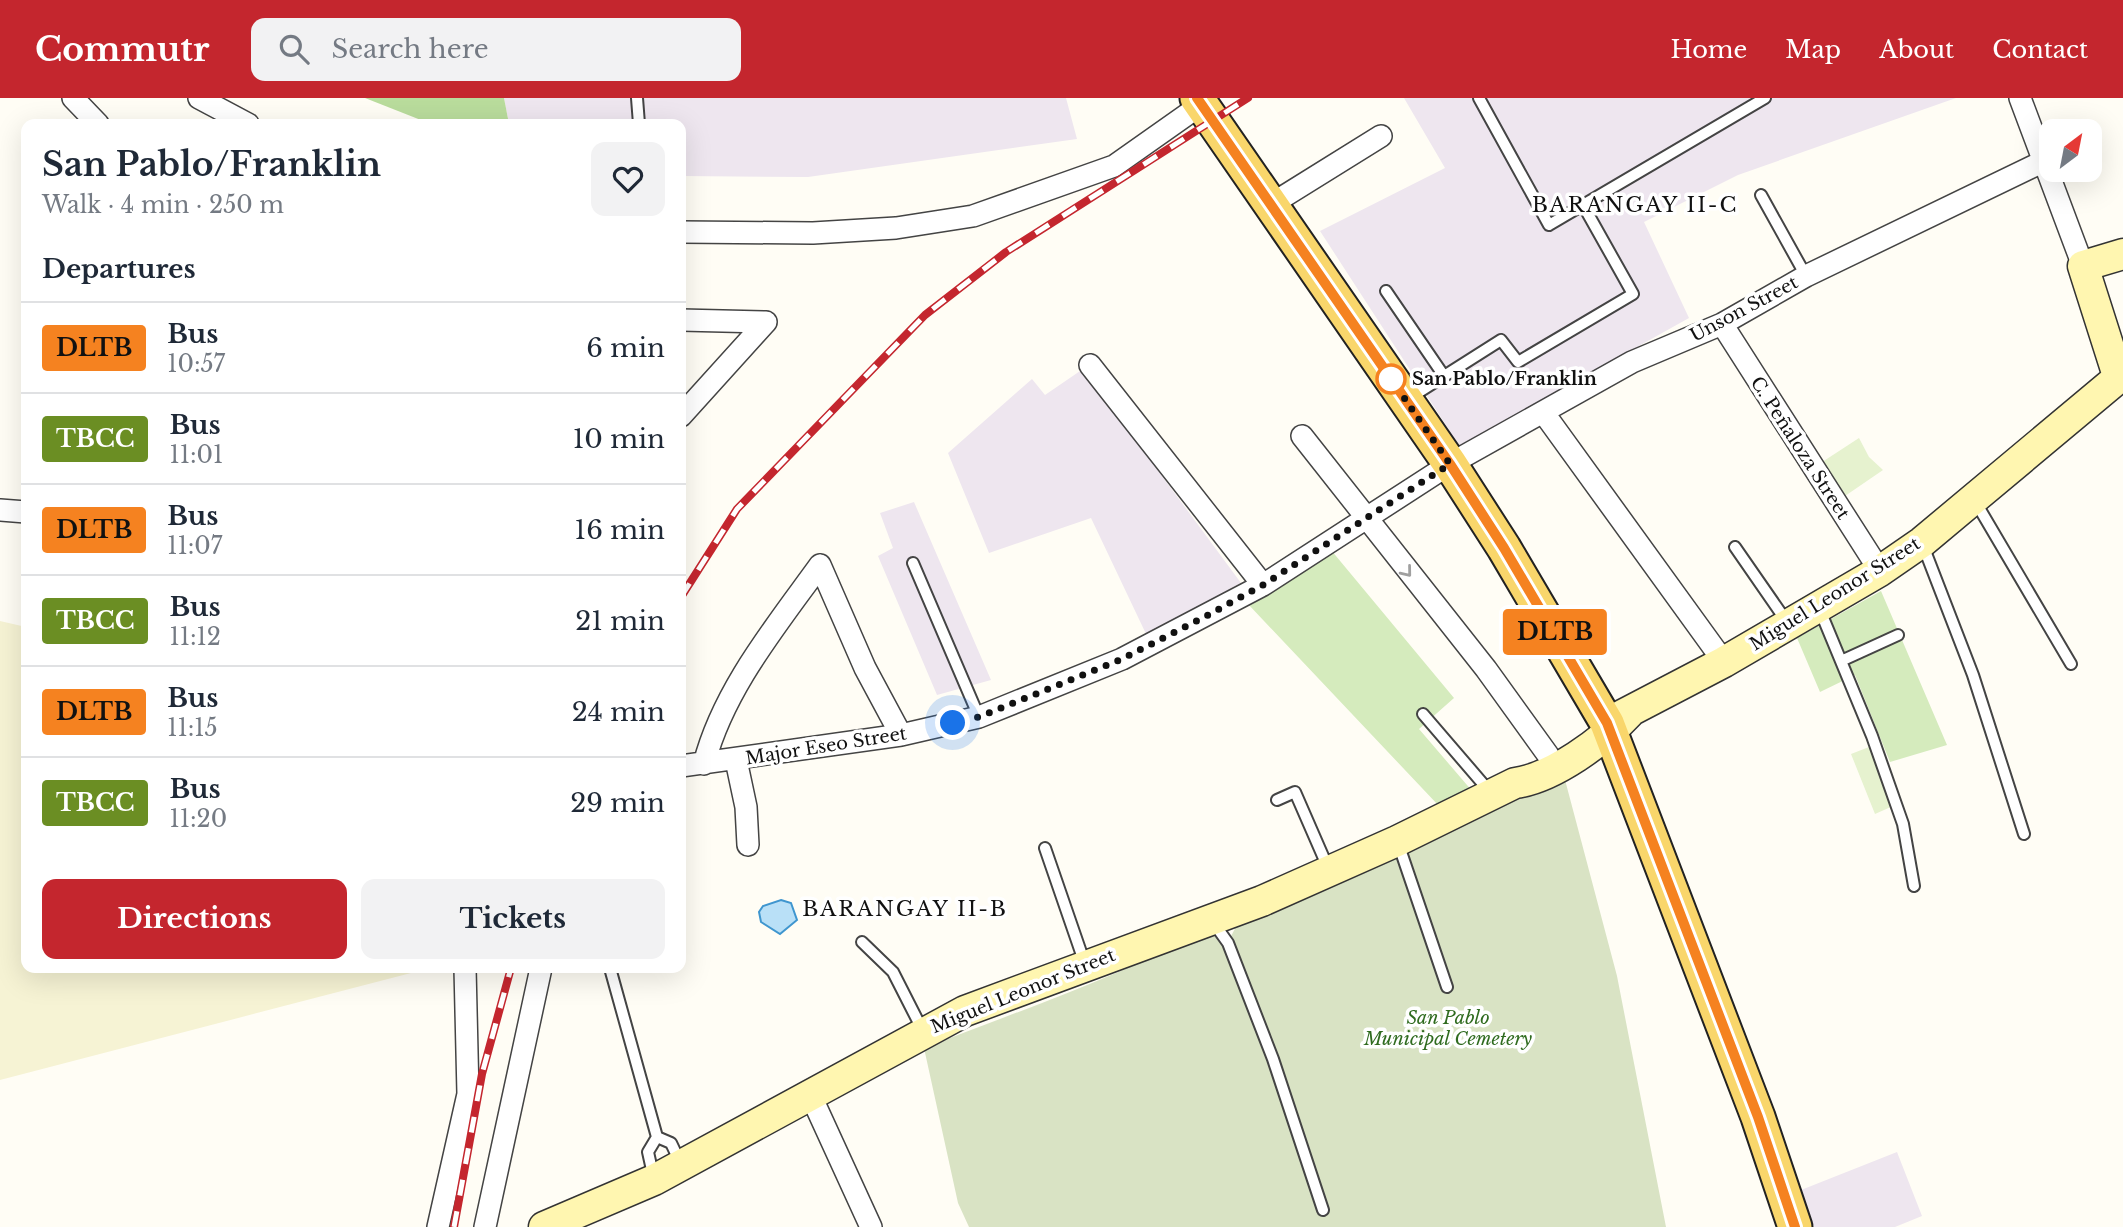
<!DOCTYPE html>
<meta charset="utf-8">
<style>
:root{--surface:#fff;--page:#f2f2f3;--text:#1f2937;--muted:#747a83;--line:#e0e1e3;--accent:#c4262e}
body{margin:0;font-family:"Libre Baskerville",serif;background:var(--page);color:var(--text);height:100vh;display:flex;flex-direction:column;font-size:26px;white-space:nowrap}
*{box-sizing:border-box;margin:0}
p{font-size:23px;color:var(--muted)}
.icon{flex:none;width:38px;height:38px;fill:none;stroke:currentColor;stroke-width:2;stroke-linecap:round;stroke-linejoin:round}
.map{position:relative;flex:1;overflow:hidden}
.sheet{position:absolute;left:21px;top:21px;width:665px;height:854px;display:flex;flex-direction:column;background:var(--surface);border-radius:14px;box-shadow:0 7px 28px #0002}
.sheet>*{flex:none}
.badge{padding:0 14px;border-radius:5px;font-size:24px;line-height:46px}
.needle{width:46px;rotate:32deg}
.fabs{position:absolute;left:2039px;top:21px;display:grid;gap:14px}
.fabs a{display:grid;place-items:center;width:63px;height:63px;border-radius:14px;background:var(--surface);box-shadow:0 7px 28px #0002;font-size:35px}
.you{position:absolute;width:35px;height:35px;margin:-18px;border:5px solid #fff;border-radius:50%;background:#1a73e8;box-shadow:0 0 0 10px #1a73e833}
.map>.badge{position:absolute;translate:-50% -50%;box-shadow:0 0 0 4px #fff}
h2{padding:0 21px;font-size:26px;line-height:63px}
.round{display:grid;place-items:center;flex:none;width:74px;height:74px;border-radius:14px;background:var(--page)}
.headline{display:flex;align-items:center;justify-content:space-between;height:119px;padding:0 21px}
h1{font-size:33px;font-weight:700;line-height:52px}
.primary-button{display:flex;gap:14px;margin-top:auto;padding:14px 21px}
.primary-button a{flex:1;height:80px;border-radius:14px;background:var(--accent);color:#fff;font-size:28px;font-weight:700;line-height:80px;text-align:center}
.primary-button a+a{background:var(--page);color:var(--text)}
ul{padding:0;list-style:none}
li{display:flex;align-items:center;gap:21px;height:91px;padding:0 21px;border-top:2px solid var(--line)}
li div{flex:1}
li b{display:block;font-size:26px}
li em{font-style:normal}
li .badge{min-width:77px;font-weight:700;text-align:center}
header{display:flex;align-items:center;gap:42px;box-sizing:border-box;height:98px;padding:0 35px;background:var(--accent);color:#fff}
header strong{font-size:33px}
nav{display:flex;gap:38px;margin-inline-start:auto;font-size:24px}
.search{width:490px;height:63px;background:var(--page);display:flex;align-items:center;gap:18px;box-sizing:border-box;padding:0 24px;border-radius:14px;color:var(--muted);font-size:26px}
.map>svg:first-child{display:block}
.industrial{fill:#eee6ef}
.farmland{fill:#f6f3d4}
.green{fill:#d5ebbd}
.forest{fill:#b9dc9c}
.cemetery{fill:#d9e3c4}
.pitch{fill:#e6f2cf}
.water{fill:#b9e0f7;stroke:#3f96cf;stroke-width:2}
.lines{fill:none;stroke-linecap:round;stroke-linejoin:round}
.lane-casing{stroke:#444;stroke-width:14}
.street-casing{stroke:#444;stroke-width:24}
.secondary-casing{stroke:#333;stroke-width:33}
.primary-casing{stroke:#222;stroke-width:37}
.lane{stroke:#fff;stroke-width:10}
.street{stroke:#fff;stroke-width:21}
.secondary{stroke:#fff6b0;stroke-width:30}
.primary{stroke:#f9d66b;stroke-width:33}
.rail-casing{stroke:#c4262e;stroke-width:8}
.rail{stroke:#fff;stroke-width:5;stroke-dasharray:16;stroke-linecap:butt}
.oneway{stroke:#a0a0a0}
.line-casing{stroke:#fff;stroke-width:16}
.line{stroke:#f58220;stroke-width:10}
.walk{stroke:#111;stroke-width:7;stroke-dasharray:0 12.6}
.stop-dot{fill:#fff;stroke:#f58220;stroke-width:3.5}
.labels{text-anchor:middle;stroke-width:7;stroke-linejoin:round;paint-order:stroke}
.street-label{font-size:18px;fill:#111;stroke:#fff}
.stop-label{font-size:18px;font-weight:bold;fill:#111;stroke:#fff;text-anchor:start}
.park-label{font-size:18px;font-style:italic;fill:#2f6b1f;stroke:#fff}
.quarter-label{font-size:21px;letter-spacing:2px;fill:#111;stroke:#fff}
</style>
<header>
<strong>Commutr</strong>
<div class="search"><svg class="icon" aria-label="search" viewBox="0 0 24 24"><circle cx="10" cy="10" r="6"/><path d="M15 15l6 6"/></svg>Search here</div>
<nav><a>Home</a><a>Map</a><a>About</a><a>Contact</a></nav>
</header>
<div class="map">
<svg width="2123" height="1129" viewBox="0 0 2123 1129">
<rect width="100%" height="100%" fill="#fffdf5"/>
<!-- industrial -->
<path class="industrial" d="M 504,0 L 1066,0 L 1077,41 L 808,79 L 681,78 L 681,26 L 509,26 Z
M 1404,0 L 1956,0 L 1738,77 L 1644,124 L 1689,220 L 1585,278 L 1464,355 L 1320,133 L 1445,70 Z
M 1083,271 L 1241,485 L 1147,538 L 1091,420 L 989,455 L 948,355 L 1032,281 L 1045,297 Z
M 914,404 L 991,582 L 937,597 L 878,458 L 893,450 L 880,415 Z
M 1897,1054 L 1922,1118 L 1895,1129 L 1814,1129 L 1801,1092 Z"/>
<!-- farmland -->
<path class="farmland" d="M 0,523 L 26,529 L 26,870 L 410,870 L 411,875 L 0,982 Z"/>
<!-- green -->
<path class="green" d="M 1331,452 L 1454,600 L 1419,631 L 1473,694 L 1439,708 L 1248,506 Z
M 1881,493 L 1947,647 L 1890,664 L 1855,577 L 1820,594 L 1797,540 Z"/>
<!-- forest -->
<path class="forest" d="M 365,0 L 504,0 L 509,26 L 431,26 Z"/>
<!-- cemetery -->
<path class="cemetery" d="M 1564,678 L 1617,878 L 1666,1129 L 969,1129 L 958,1105 L 924,950 C 1021,912 1123,878 1215,827 L 1228,844 L 1240,821 L 1270,815 L 1403,757 Z"/>
<!-- pitch -->
<path class="pitch" d="M 1859,340 L 1869,359 L 1883,372 L 1845,398 L 1813,370 Z
M 1869,649 L 1893,708 L 1875,716 L 1851,656 Z"/>
<!-- water -->
<path class="water" d="M 781,802 L 791,805 L 797,822 L 780,836 L 761,824 L 759,814 L 763,808 Z"/>
<g class="lines">
<defs>
<path id="lane" d="M 637,0 L 639,26
M 1479,0 L 1549,127 L 1765,0
M 1761,97 L 1806,178
M 1386,193 L 1444,278
M 1408,301 L 1501,242 L 1518,264 L 1633,196 L 1583,107
M 1975,403 L 2071,566
M 1922,445 L 1973,577 L 2024,736
M 1735,449 L 1787,524
M 913,465 L 979,619
M 1819,510 L 1872,638 L 1903,726 L 1914,788
M 1841,563 L 1898,537
M 1423,616 L 1490,694
M 1277,702 L 1295,694 L 1329,772
M 1398,745 L 1447,889
M 1045,750 L 1085,866
M 1213,824 L 1228,845 L 1273,961 L 1323,1112
M 862,844 L 893,874 L 923,933
M 610,870 L 657,1039
M 654,1081 L 648,1054 L 657,1039 L 671,1045 L 680,1064"/>
<path id="street" d="M 73,0 L 98,26
M 199,0 L 248,26
M 2020,0 L 2083,168
M 1270,107 L 1381,38
M 681,134 L 813,135 L 896,130 L 973,118 L 1114,68 L 1202,6
M 681,222 L 766,224
M 1722,226 L 1880,473
M 1090,267 L 1263,487
M 1543,314 L 1724,564
M 681,318 L 766,224
M 1302,338 L 1486,571 L 1548,657
M 0,412 L 26,414
M 820,467 L 865,570 L 901,637
M 736,662 L 746,709 L 748,747
M 704,666 C 723,592 776,528 820,467
M 681,668 L 901,637 L 979,619 L 1122,561 L 1263,487 L 1450,366 L 1632,264 L 1722,226 L 1806,178 L 2042,64
M 811,998 L 871,1129
M 438,1129 L 468,996 L 465,870
M 485,1129 L 541,870"/>
<path id="secondary" d="M 2118,278 L 2083,168 L 2123,156
M 1611,623 L 1724,564 L 1880,473 L 1922,444 L 2123,276
M 544,1129 L 654,1082 L 965,913 L 1262,803 L 1397,743 L 1515,685 C 1553,680 1603,643 1629,615"/>
<path id="primary" d="M 1197,0 L 1450,366 L 1504,450 L 1607,625 L 1758,1019 L 1795,1129"/>
</defs>
<!-- lane casing -->
<use href="#lane" class="lane-casing"/>
<!-- street casing -->
<use href="#street" class="street-casing"/>
<!-- secondary casing -->
<use href="#secondary" class="secondary-casing"/>
<!-- primary casing -->
<use href="#primary" class="primary-casing"/>
<!-- lane -->
<use href="#lane" class="lane"/>
<!-- street -->
<use href="#street" class="street"/>
<!-- secondary -->
<use href="#secondary" class="secondary"/>
<!-- primary -->
<use href="#primary" class="primary"/>
<defs>
<path id="rail" d="M 681,499 L 737,411 L 925,217 L 1006,154 L 1248,0
M 454,1129 L 482,976 L 511,870"/>
</defs>
<!-- rail casing -->
<use href="#rail" class="rail-casing"/>
<!-- rail -->
<use href="#rail" class="rail"/>
</g>
<!-- one-way arrows -->
<defs><path id="oneway-chevron" d="M-2-3.5L2.5 0L-2 3.5" fill="none" stroke-width="1.6" stroke-linecap="round" stroke-linejoin="round" transform="scale(1.75)"/></defs>
<use class="oneway" href="#oneway-chevron" transform="translate(1407 474) rotate(51)"/>
<g class="lines">
<defs>
<path id="line" d="M 1197,0 L 1450,366 L 1504,450 L 1607,625 L 1758,1019 L 1795,1129"/>
</defs>
<!-- line casing -->
<use href="#line" class="line-casing"/>
<!-- line -->
<use href="#line" class="line"/>
<!-- walk -->
<path class="walk" d="M 953,625 L 979,619 L 1122,561 L 1208,517 L 1263,487 L 1450,366 L 1391,281"/>
</g>
<!-- markers -->
<circle class="stop-dot" cx="1391" cy="281" r="14"/>
<g class="labels">
<!-- street labels -->
<g class="street-label">
<text transform="translate(1744 211) rotate(-28)" y="6">Unson Street</text>
<text transform="translate(1800 350) rotate(57)" y="6">C. Peñaloza Street</text>
<text transform="translate(1835 496) rotate(-32)" y="6">Miguel Leonor Street</text>
<text transform="translate(826 648) rotate(-9)" y="6">Major Eseo Street</text>
<text transform="translate(1023 893) rotate(-22)" y="6">Miguel Leonor Street</text>
</g>
<!-- stop labels -->
<g class="stop-label">
<text x="1412" y="287">San Pablo/Franklin</text>
</g>
<!-- park labels -->
<g class="park-label">
<text x="1448" y="926">San Pablo<tspan x="1448" dy="21">Municipal Cemetery</tspan></text>
</g>
<!-- quarter labels -->
<g class="quarter-label">
<text x="1635" y="114">BARANGAY II-C</text>
<text x="905" y="818">BARANGAY II-B</text>
</g>
</g>
</svg>
<div class="fabs">
<a><svg class="needle" viewBox="-14 -14 28 28"><path d="M0-13l5 13h-10z" fill="#e53935"/><path d="M0 13l5-13h-10z" fill="#747a83"/></svg></a>
</div>
<div class="you" style="left:953px;top:625px"></div>
<b class="badge" style="left:1555px;top:534px;background:#f58220;color:#111">DLTB</b>
<section class="sheet">
<div class="headline"><div><h1>San Pablo/Franklin</h1><p>Walk · 4 min · 250 m</p></div><a class="round"><svg class="icon" aria-label="heart" viewBox="0 0 24 24"><path d="M12 20l-8-8c-3-5 5-10 8-4 3-6 11-1 8 4z"/></svg></a></div>
<h2>Departures</h2>
<ul>
<li><span class="badge" style="background:#f58220;color:#111">DLTB</span><div><b>Bus</b><p>10:57</p></div><em>6 min</em></li>
<li><span class="badge" style="background:#6b8e23;color:#fff">TBCC</span><div><b>Bus</b><p>11:01</p></div><em>10 min</em></li>
<li><span class="badge" style="background:#f58220;color:#111">DLTB</span><div><b>Bus</b><p>11:07</p></div><em>16 min</em></li>
<li><span class="badge" style="background:#6b8e23;color:#fff">TBCC</span><div><b>Bus</b><p>11:12</p></div><em>21 min</em></li>
<li><span class="badge" style="background:#f58220;color:#111">DLTB</span><div><b>Bus</b><p>11:15</p></div><em>24 min</em></li>
<li><span class="badge" style="background:#6b8e23;color:#fff">TBCC</span><div><b>Bus</b><p>11:20</p></div><em>29 min</em></li>
</ul>
<div class="primary-button"><a>Directions</a><a>Tickets</a></div>
</section>
</div>
